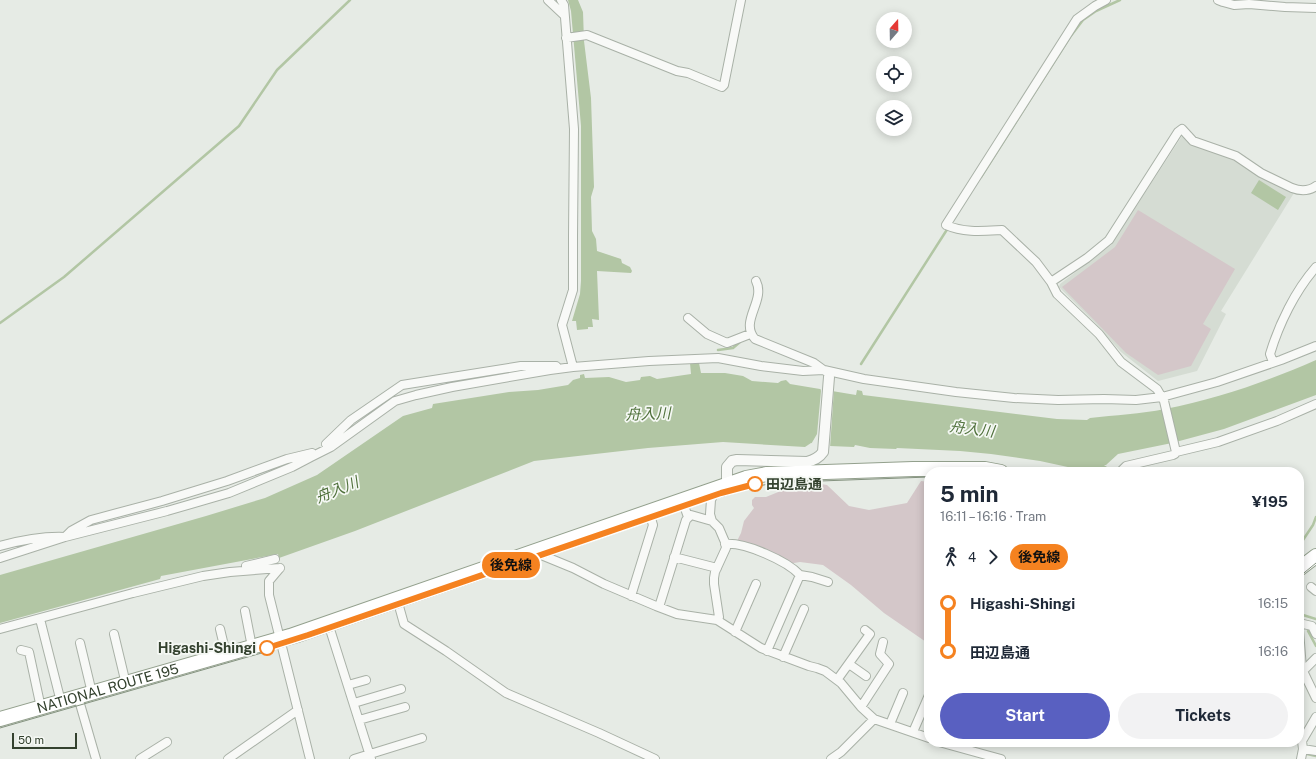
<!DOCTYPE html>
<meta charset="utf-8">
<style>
:root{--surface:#fff;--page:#f2f2f3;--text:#1f2937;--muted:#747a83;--accent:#5960c1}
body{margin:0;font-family:"Public Sans","Noto Sans JP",sans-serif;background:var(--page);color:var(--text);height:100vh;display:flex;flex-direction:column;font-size:15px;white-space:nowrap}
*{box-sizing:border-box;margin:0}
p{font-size:13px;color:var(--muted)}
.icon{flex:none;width:22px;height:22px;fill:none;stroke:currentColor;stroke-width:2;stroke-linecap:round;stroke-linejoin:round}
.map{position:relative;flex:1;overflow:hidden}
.side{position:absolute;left:924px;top:467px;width:380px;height:280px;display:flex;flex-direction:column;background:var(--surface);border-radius:16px;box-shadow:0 2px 10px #0003}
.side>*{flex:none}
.badge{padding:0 8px;border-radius:13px;font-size:14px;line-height:26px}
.needle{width:26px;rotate:20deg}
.fabs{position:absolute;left:876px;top:12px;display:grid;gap:8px}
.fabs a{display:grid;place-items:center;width:36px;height:36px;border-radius:50%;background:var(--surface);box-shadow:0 2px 10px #0003;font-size:20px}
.scale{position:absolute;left:12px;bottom:10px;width:65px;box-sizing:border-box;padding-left:4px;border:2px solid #33412e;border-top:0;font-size:11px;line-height:14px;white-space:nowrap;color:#33412e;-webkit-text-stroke:3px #f5f8f4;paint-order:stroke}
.map>.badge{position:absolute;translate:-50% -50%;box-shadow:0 0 0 2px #fff}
.legs{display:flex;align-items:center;gap:6px;height:44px;padding:0 16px;font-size:13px}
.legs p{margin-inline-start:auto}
.head{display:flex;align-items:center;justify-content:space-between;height:68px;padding:0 16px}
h1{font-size:22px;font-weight:700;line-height:30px}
.cta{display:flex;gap:8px;margin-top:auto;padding:8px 16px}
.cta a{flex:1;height:46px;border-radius:24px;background:var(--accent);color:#fff;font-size:16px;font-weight:700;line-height:46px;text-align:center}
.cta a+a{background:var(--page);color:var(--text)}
ul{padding:0 16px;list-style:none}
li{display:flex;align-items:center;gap:14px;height:48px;font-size:15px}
li i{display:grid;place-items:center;width:6px;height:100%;margin:0 5px;background:currentColor}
li i::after{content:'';width:10px;height:10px;margin:-5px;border:3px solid;border-radius:50%;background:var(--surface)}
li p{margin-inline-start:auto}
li:first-child i{background:linear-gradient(#0000 50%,currentColor 0)}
li:last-child i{background:linear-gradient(currentColor 50%,#0000 0)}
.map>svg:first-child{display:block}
.built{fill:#d5dcd3}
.green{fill:#d4c7c9}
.water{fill:#b2c6a4}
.pier{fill:#e6ebe5}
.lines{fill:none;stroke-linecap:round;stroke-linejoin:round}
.stream{stroke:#b2c6a4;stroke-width:2.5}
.minor-casing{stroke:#a9b1a7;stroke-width:10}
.tertiary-casing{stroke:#a9b1a7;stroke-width:12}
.trunk-casing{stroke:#93a08d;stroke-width:16}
.minor{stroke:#f8f9f7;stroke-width:8}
.tertiary{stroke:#f8f9f7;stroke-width:10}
.trunk{stroke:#fff;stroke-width:14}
.tram{stroke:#859380;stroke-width:1}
.line-1-casing{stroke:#fff;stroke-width:9}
.line-1{stroke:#f58220;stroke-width:6}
.stop-1-dot{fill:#fff;stroke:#f58220;stroke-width:2}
.labels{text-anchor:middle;stroke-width:3.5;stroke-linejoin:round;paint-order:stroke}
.stop-label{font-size:14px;font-weight:bold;fill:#33412e;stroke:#f5f8f4;text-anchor:start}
.street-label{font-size:14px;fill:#33412e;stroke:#f5f8f4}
.water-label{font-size:15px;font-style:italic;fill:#50713c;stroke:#f5f8f4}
</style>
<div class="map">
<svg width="1316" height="759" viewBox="0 0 1316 759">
<rect width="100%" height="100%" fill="#e6ebe5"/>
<!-- built -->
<path class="built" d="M 1182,136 L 1192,143 L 1232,157 L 1258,176 L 1294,193 L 1221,311 L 1226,314 L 1197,371 L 1158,381 L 1121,352 L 1096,324 L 1059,287 L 1060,284 L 1111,245 Z"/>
<!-- green -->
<path class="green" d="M 1138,210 L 1235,269 L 1203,324 L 1211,329 L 1191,366 L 1158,375 L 1126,353 L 1062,287 L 1115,247 Z
M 921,481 L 929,482 L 929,644 L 884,613 L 851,585 L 823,565 L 800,562 L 788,564 L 737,541 L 741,533 L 744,521 L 754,508 L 752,505 L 752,500 L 755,497 L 766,497 L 793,486 L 821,484 L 827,485 L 849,506 L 869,510 L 907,503 Z"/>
<!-- water -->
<path class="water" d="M 568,0 L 578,0 L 583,12 L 584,41 L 591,98 L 594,187 L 591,197 L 592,231 L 596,239 L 597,251 L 621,259 L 622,263 L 630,267 L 632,271 L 631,273 L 597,271 L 599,320 L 592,319 L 593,327 L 588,327 L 588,329 L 577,330 L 576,321 L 572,321 L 580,294 L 581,281 L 581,126 L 571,11 Z
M 1259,180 L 1286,197 L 1278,210 L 1251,193 Z
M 1316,360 L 1316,395 L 1224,429 L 1172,443 L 1118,454 L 1106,465 L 1104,465 L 1107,467 L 1104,472 C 1097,471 1086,475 1079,468 L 1077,469 L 1040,461 L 991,454 L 960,451 L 897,448 L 896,449 L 870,448 L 855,445 L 854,447 L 830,446 L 811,443 L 805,447 L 723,442 L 648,448 L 534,461 L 355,531 L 279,558 L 278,554 L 161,576 L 160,579 L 0,623 L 0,575 L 206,516 L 265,498 L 317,475 L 403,416 L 432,408 L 433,404 L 509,392 L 538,390 L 568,385 L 573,380 L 580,378 L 580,375 L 584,374 L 585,378 L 609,377 L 626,382 L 640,380 L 641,377 L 650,376 L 657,379 L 691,374 L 690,363 L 699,363 L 701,373 L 725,373 L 743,376 L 752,381 L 778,383 L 781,381 L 786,380 L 790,384 L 856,395 L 857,390 L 862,391 L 863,395 L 1057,419 L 1087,420 L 1090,418 C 1115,415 1141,414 1165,409 C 1217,399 1268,381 1316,360 Z"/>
<!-- pier -->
<path class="pier" d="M 820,386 L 834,389 L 830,448 L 811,445 L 810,446 L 817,434 L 821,391 Z"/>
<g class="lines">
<!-- stream -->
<path class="stream" d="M 981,177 L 1070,37 L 1083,20 L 1096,11 L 1120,0
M 0,323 L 64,277 L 239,126 L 277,70 L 350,0
M 718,350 L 733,348 L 740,342
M 861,364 L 948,228
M 1299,546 L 1313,525 L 1316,517
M 1299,612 L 1303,615 L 1316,619
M 1308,631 L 1316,646
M 1307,754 L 1316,756"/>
<defs>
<path id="minor" d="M 548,0 L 564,15
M 561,0 L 564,5 L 574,129 L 573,236 L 573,290 L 562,325 L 573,367
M 1106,0 L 1095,6 L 1077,19 L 946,225 C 964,233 983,231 1002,230 L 1036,262 L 1051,282 L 1057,294 L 1099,334 L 1121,362 L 1157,389 L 1164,401 L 1176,452
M 1218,0 L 1223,2 L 1234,5 L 1249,4 L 1285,7 L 1316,8
M 566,38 L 587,35 L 677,71 L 688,73 L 722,87 L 724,85 L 741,0
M 756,281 C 766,301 739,321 755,339 L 814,363 L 825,371
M 1051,282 L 1087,258 L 1109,240 L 1178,132 L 1182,129 L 1193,141 L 1236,156 L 1261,173 L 1292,188 C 1300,191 1309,191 1316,186
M 688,318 L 707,334 L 727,343 L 750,334
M 1273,362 L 1270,354 C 1279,324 1295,291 1316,267
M 326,444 L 351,420 L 402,385 L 521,366 L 556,366
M 1120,472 L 1126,466 L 1173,455 L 1175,454 L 1176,452 L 1218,442 L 1277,421 L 1316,404
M 717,488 L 711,500 L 710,514 L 712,521 L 719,528 L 725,542 L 726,548 L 715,572 L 714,578 L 714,584 L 719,617 L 717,620 L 761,648 L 809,666 L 817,668 L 825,671 L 841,683 L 861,707 L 874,719 L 841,752 L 831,759
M 682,500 L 688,517
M 725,544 C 745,542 787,561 800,575 L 767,651
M 0,546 C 22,540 43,536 65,537 L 71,531 L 91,520 L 162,501 L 227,481 L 287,459 L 312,453
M 534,552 L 573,568 L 604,584 L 656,606 L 677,614 L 717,620
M 674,557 L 717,568
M 0,558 L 65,537 L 167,511 L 229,493 L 292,467 L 311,457 L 331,447 L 395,401 L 416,395 L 452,387 L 550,370 L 573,367 L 649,361 L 718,358 L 761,366 L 803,371 L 824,370 L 864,379 L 956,392 L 1014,398 L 1058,400 L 1104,399 L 1136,400 L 1162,397 L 1217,382 L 1281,360 L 1316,346
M 246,566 L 275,559
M 280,568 L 269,581 L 269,595 L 310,759
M 800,575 L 812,577 L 828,582
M 1311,587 L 1316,591
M 631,596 L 653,525 L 649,512
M 397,599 L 404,624 L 446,651 L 506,693 L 599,733 L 655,759
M 659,607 L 686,520 L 691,515 L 712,521
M 245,611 L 252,647
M 41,623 L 61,702
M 328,623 L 371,759
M 1299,623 L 1312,626 L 1316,634
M 0,629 L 133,593 L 203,576 L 230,572 L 280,568
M 220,629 L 226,654
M 1299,630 L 1302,669 L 1316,698
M 735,632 L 756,584
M 114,634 L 126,684
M 80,643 L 92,693
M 21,650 L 29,652 L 41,708
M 783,657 L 804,609
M 849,664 L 866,676
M 1303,671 L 1316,658
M 837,680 L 870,634 L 865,630
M 348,685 L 366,680
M 78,697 L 96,759
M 354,703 L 401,689
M 861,707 L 889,664 L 880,654 L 883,642
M 874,719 L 929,738
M 359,720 L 405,707
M 890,724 L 903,693
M 913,732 L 929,695
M 939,742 L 1001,759
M 1303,749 L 1316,751
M 140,759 L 167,742
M 228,759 L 298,710
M 354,759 L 422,738
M 1301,759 L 1303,749 L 1302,741 L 1316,717"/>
<path id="tertiary" d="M 727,485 L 727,467 L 732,461 L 737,460 L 807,462 C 814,460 819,458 823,452 L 829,377"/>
<g id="trunk">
<path d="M 1299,569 L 1316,556"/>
<path id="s1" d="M 0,719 L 290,636 L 746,478 L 767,474 L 913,469 L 985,469 L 1001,472"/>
</g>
</defs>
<!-- minor casing -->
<use href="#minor" class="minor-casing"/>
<!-- tertiary casing -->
<use href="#tertiary" class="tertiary-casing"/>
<!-- trunk casing -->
<use href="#trunk" class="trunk-casing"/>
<!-- minor -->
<use href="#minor" class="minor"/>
<!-- tertiary -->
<use href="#tertiary" class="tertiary"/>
<!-- trunk -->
<use href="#trunk" class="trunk"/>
<!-- tram -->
<path class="tram" d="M 1299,577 L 1316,563
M 0,728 L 300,642 L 711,500 L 753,487 L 769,484 L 793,482 L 929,477"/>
</g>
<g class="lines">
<defs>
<path id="line-1" d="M 267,648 L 308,635 L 721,493 L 755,484"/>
</defs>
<!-- line-1 casing -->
<use href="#line-1" class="line-1-casing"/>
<!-- line-1 -->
<use href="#line-1" class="line-1"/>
</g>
<!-- markers -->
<g class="stop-1-dot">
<circle cx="755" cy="484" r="7"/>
<circle cx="267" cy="648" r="7"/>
</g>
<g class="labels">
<!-- stop labels -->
<g class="stop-label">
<text x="766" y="489">田辺島通</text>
<text x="256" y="653" text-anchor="end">Higashi-Shingi</text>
</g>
<!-- street labels -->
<g class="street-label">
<text dy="5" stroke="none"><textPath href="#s1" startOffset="112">NATIONAL ROUTE 195</textPath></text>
</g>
<!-- water labels -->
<g class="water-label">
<text transform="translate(648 414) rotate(-2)" y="5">舟入川</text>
<text transform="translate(972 429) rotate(7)" y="5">舟入川</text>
<text transform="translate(337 490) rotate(-22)" y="5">舟入川</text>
</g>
</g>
</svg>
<div class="fabs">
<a><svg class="needle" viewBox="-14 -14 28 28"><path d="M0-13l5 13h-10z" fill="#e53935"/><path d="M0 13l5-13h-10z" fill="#747a83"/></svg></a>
<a><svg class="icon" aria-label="locate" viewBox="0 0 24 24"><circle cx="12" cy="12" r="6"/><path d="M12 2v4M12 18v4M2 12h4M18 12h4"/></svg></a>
<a><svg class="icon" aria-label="layers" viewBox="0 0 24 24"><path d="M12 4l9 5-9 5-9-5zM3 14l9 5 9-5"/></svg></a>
</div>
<div class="scale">50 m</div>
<b class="badge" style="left:511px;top:565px;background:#f58220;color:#111">後免線</b>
<section class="side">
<div class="head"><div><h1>5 min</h1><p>16:11 – 16:16 · Tram</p></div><b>¥195</b></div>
<div class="legs"><svg class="icon" aria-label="walk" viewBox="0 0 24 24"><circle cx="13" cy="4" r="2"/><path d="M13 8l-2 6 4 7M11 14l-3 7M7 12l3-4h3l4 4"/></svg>4<svg class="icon" aria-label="forward" viewBox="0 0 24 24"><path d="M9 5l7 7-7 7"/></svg><b class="badge" style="background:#f58220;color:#111">後免線</b></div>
<ul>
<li><i style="color:#f58220"></i><b>Higashi-Shingi</b><p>16:15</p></li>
<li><i style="color:#f58220"></i><b>田辺島通</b><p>16:16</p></li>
</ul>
<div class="cta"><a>Start</a><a>Tickets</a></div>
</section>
</div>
